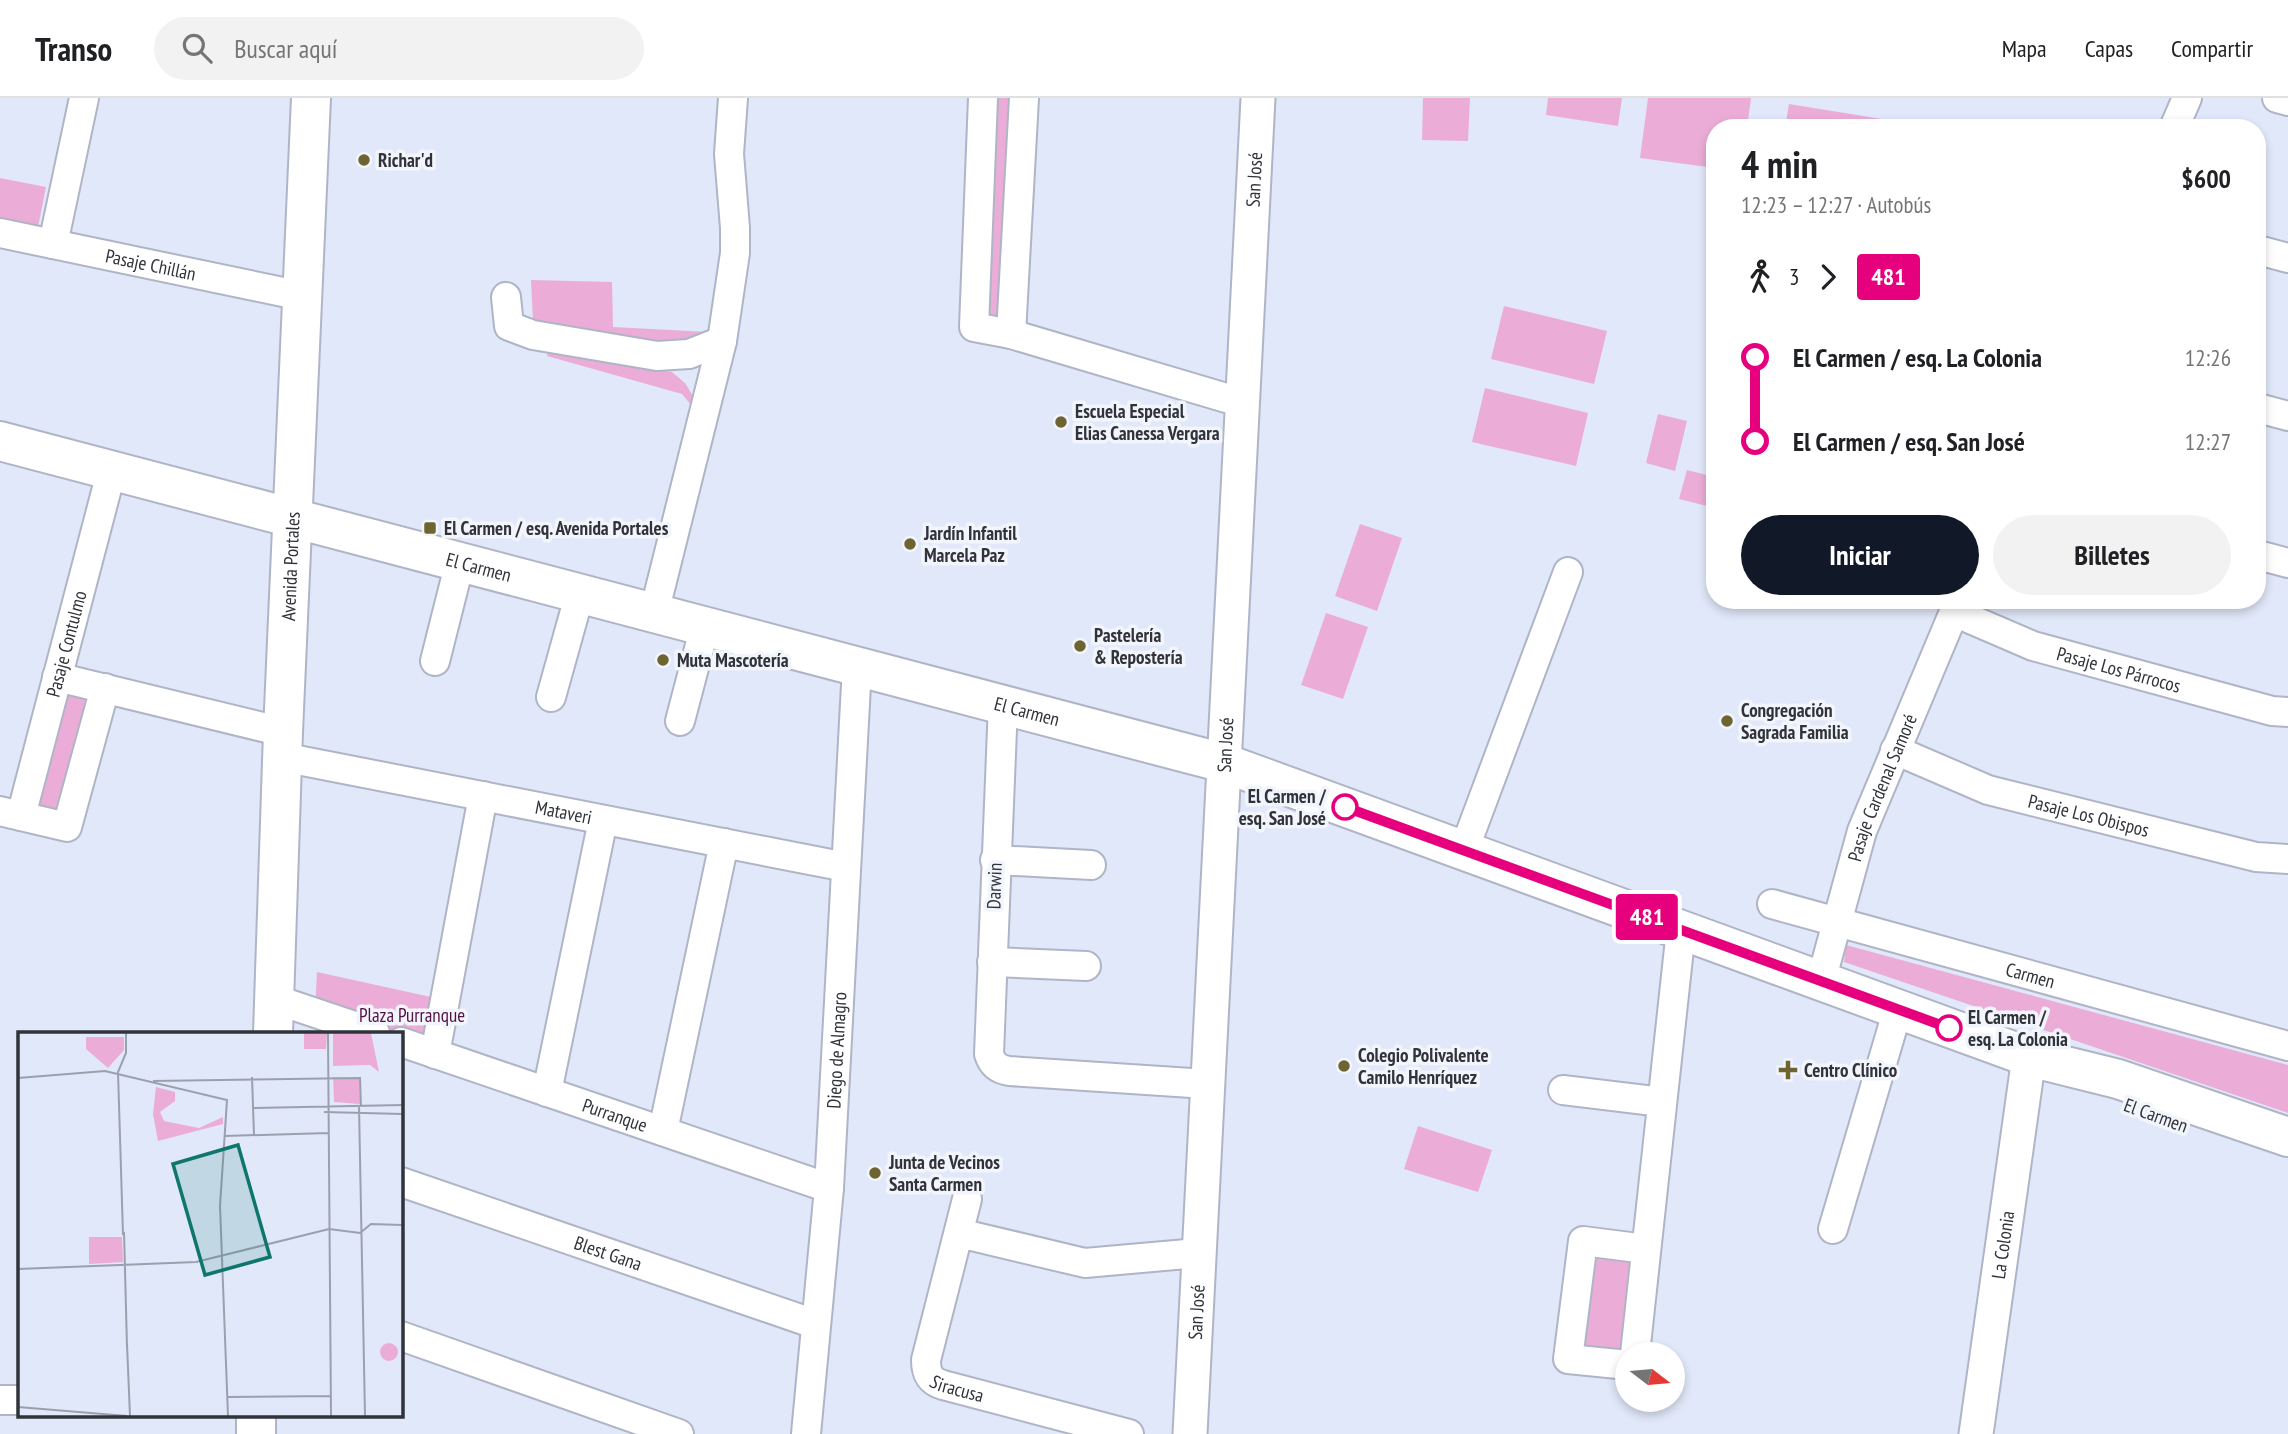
<!DOCTYPE html>
<html lang="es">
<meta charset="utf-8">
<style>
:root{--surface:#fff;--page:#f2f2f2;--text:#202124;--muted:#757577;--line:#e0e0e0;--accent:#111827}
body{margin:0;font-family:"PT Sans Narrow",sans-serif;background:var(--page);color:var(--text);height:100vh;display:flex;flex-direction:column;font-size:26px;white-space:nowrap}
*{box-sizing:border-box;margin:0}
p{font-size:23px;color:var(--muted)}
.icon{flex:none;width:38px;height:38px;fill:none;stroke:currentColor;stroke-width:2;stroke-linecap:round;stroke-linejoin:round}
.map{position:relative;flex:1;overflow:hidden}
.drawer{position:absolute;left:1706px;top:21px;width:560px;height:490px;display:flex;flex-direction:column;background:var(--surface);border-radius:28px;box-shadow:0 4px 10px #0003}
.drawer>*{flex:none}
.badge{padding:0 14px;border-radius:5px;font-size:24px;line-height:46px}
.needle{width:46px;rotate:106deg}
.buttons{position:absolute;left:1615px;top:1244px;display:grid;gap:14px}
.buttons a{display:grid;place-items:center;width:70px;height:70px;border-radius:50%;background:var(--surface);box-shadow:0 4px 10px #0003;font-size:35px}
.map>.badge{position:absolute;translate:-50% -50%;box-shadow:0 0 0 4px #fff}
.legs{display:flex;align-items:center;gap:10px;height:77px;padding:0 35px;font-size:23px}
.legs p{margin-inline-start:auto}
.summary{display:flex;align-items:center;justify-content:space-between;height:119px;padding:0 35px}
h1{font-size:38px;font-weight:800;line-height:52px}
.action{display:flex;gap:14px;margin-top:auto;padding:14px 35px}
.action a{flex:1;height:80px;border-radius:42px;background:var(--accent);color:#fff;font-size:28px;font-weight:800;line-height:80px;text-align:center}
.action a+a{background:var(--page);color:var(--text)}
ul{padding:0 35px;list-style:none}
li{display:flex;align-items:center;gap:24px;height:84px;font-size:26px}
li i{display:grid;place-items:center;width:10px;height:100%;margin:0 9px;background:currentColor}
li i::after{content:'';width:18px;height:18px;margin:-9px;border:5px solid;border-radius:50%;background:var(--surface)}
li p{margin-inline-start:auto}
li:first-child i{background:linear-gradient(#0000 50%,currentColor 0)}
li:last-child i{background:linear-gradient(currentColor 50%,#0000 0)}
header{display:flex;align-items:center;gap:42px;box-sizing:border-box;height:98px;padding:0 35px;background:var(--surface);border-bottom:2px solid var(--line)}
header strong{font-size:33px}
nav{display:flex;gap:38px;margin-inline-start:auto;font-size:24px}
.search{width:490px;height:63px;background:var(--page);display:flex;align-items:center;gap:18px;box-sizing:border-box;padding:0 24px;border-radius:38px;color:var(--muted);font-size:26px}
.map>svg:first-child{display:block}
.green{fill:#ebadd7}
.lines{fill:none;stroke-linecap:round;stroke-linejoin:round}
.minor-casing{stroke:#afb5c6;stroke-width:32}
.tertiary-casing{stroke:#afb5c6;stroke-width:37}
.secondary-casing{stroke:#afb5c6;stroke-width:42}
.minor{stroke:#fff;stroke-width:28}
.tertiary{stroke:#fff;stroke-width:33}
.secondary{stroke:#fff;stroke-width:38}
.line-1-casing{stroke:#fff;stroke-width:16}
.line-1{stroke:#e6007e;stroke-width:10}
.poi-dot{fill:#6e6431;stroke:#f3f5fc;stroke-width:2.5}
.stop-1-dot{fill:#fff;stroke:#e6007e;stroke-width:3.5}
.labels{text-anchor:middle;stroke-width:7;stroke-linejoin:round;paint-order:stroke}
.poi-label{font-size:19px;font-weight:bold;fill:#31333a;stroke:#f3f5fc;text-anchor:start}
.street-label{font-size:19px;fill:#31333a;stroke:#f3f5fc}
.stop-label{font-size:19px;font-weight:bold;fill:#31333a;stroke:#f3f5fc;text-anchor:end}
.park-label{font-size:19px;fill:#541145;stroke:#f3f5fc}
.inset-road{fill:none;stroke:#9ba0ad;stroke-width:2}
.view{fill:#0f766e;fill-opacity:0.15;stroke:#0f766e;stroke-width:3.5}
.inset-edge{fill:none;stroke:#31333a;stroke-width:3.5}
</style>
<header>
<strong>Transo</strong>
<div class="search"><svg class="icon" aria-label="search" viewBox="0 0 24 24"><circle cx="10" cy="10" r="6"/><path d="M15 15l6 6"/></svg>Buscar aquí</div>
<nav><a>Mapa</a><a>Capas</a><a>Compartir</a></nav>
</header>
<div class="map">
<svg width="2288" height="1336" viewBox="0 0 2288 1336">
<rect width="100%" height="100%" fill="#e1e8f9"/>
<!-- green -->
<path class="green" d="M 991,0 L 1012,0 L 1001,220 L 980,218 Z
M 1423,0 L 1470,0 L 1468,43 L 1422,42 Z
M 1548,0 L 1622,0 L 1618,28 L 1546,17 Z
M 1648,0 L 1751,0 L 1747,30 L 1715,30 L 1715,70 L 1640,60 Z
M 1789,6 L 1894,23 L 1892,30 L 1785,30 Z
M 0,80 L 46,89 L 38,129 L 0,122 Z
M 531,182 L 612,184 L 613,229 L 708,234 L 689,246 L 667,249 L 533,224 Z
M 1504,208 L 1607,233 L 1594,286 L 1491,261 Z
M 548,253 L 672,274 L 685,285 L 696,303 L 691,307 L 682,296 L 547,258 Z
M 1485,290 L 1588,315 L 1576,368 L 1472,344 Z
M 1658,316 L 1687,323 L 1675,373 L 1646,365 Z
M 1687,372 L 1715,379 L 1715,410 L 1679,401 Z
M 1360,426 L 1402,440 L 1377,513 L 1335,498 Z
M 1326,515 L 1368,529 L 1343,601 L 1301,587 Z
M 65,589 L 94,596 L 62,719 L 33,711 Z
M 1846,847 L 2288,967 L 2288,1015 L 1844,864 Z
M 317,874 L 440,901 L 432,946 L 315,911 Z
M 1418,1028 L 1492,1052 L 1478,1094 L 1404,1071 Z
M 1593,1155 L 1636,1161 L 1626,1255 L 1581,1249 Z"/>
<g class="lines">
<defs>
<g id="minor">
<path d="M 983,0 L 974,229 L 1011,236 L 1243,305"/>
<path d="M 2277,0 L 2288,3"/>
<path d="M 2174,30 L 2187,0"/>
<path id="s1" d="M 0,135 L 302,198"/>
<path d="M 53,146 L 84,0"/>
<path d="M 2258,152 L 2288,160"/>
<path d="M 506,199 L 509,228 L 533,237 L 657,258 L 689,256 L 722,243"/>
<path d="M 1011,236 L 1024,0"/>
<path d="M 2258,310 L 2288,318"/>
<path d="M 2258,457 L 2288,465"/>
<path id="s2" d="M 1954,514 L 2033,548 L 2272,613 L 2288,614"/>
<path d="M 654,515 L 722,243 L 735,155 L 735,130 L 729,56 L 733,0"/>
<path d="M 435,563 L 460,464"/>
<path d="M 57,579 L 283,634"/>
<path d="M 551,599 L 580,495"/>
<path d="M 1003,606 L 989,956 C 992,966 997,971 1009,973 L 1207,986"/>
<path d="M 680,623 L 705,528"/>
<path id="s3" d="M 1895,652 L 1988,692 L 2256,759 L 2288,761"/>
<path id="s4" d="M 282,659 L 846,769"/>
<path d="M 0,713 L 67,729 L 105,590"/>
<path id="s5" d="M 21,718 L 112,371"/>
<path d="M 1464,752 L 1568,474"/>
<path d="M 995,762 L 1091,767"/>
<path id="s6" d="M 1772,806 L 2288,948"/>
<path d="M 992,864 L 1086,868"/>
<path id="s7" d="M 1821,883 L 1862,733 L 1959,502"/>
<path d="M 274,901 L 375,935"/>
<path id="s8" d="M 401,944 L 829,1090"/>
<path d="M 435,956 L 483,698"/>
<path d="M 1563,992 L 1662,1004"/>
<path d="M 547,994 L 603,722"/>
<path d="M 663,1033 L 724,745"/>
<path id="s9" d="M 401,1084 L 815,1226"/>
<path id="s10" d="M 967,1101 L 926,1262 C 926,1276 930,1283 943,1287 L 1129,1336"/>
<path d="M 1833,1131 L 1898,911"/>
<path d="M 959,1135 L 1085,1165 L 1198,1155"/>
<path d="M 401,1238 L 679,1336"/>
<path d="M 1635,1256 L 1681,832"/>
<path d="M 1628,1267 L 1568,1261 L 1583,1143 L 1646,1151"/>
<path d="M 0,1302 L 19,1302"/>
<path id="s11" d="M 806,1336 L 829,1090 L 857,568"/>
</g>
<g id="tertiary">
<path id="s12" d="M 1190,1336 L 1258,0"/>
<path id="s13" d="M 1976,1336 L 2029,959"/>
</g>
<g id="secondary">
<path id="s14" d="M 0,343 L 1224,665 L 2029,959 L 2118,981 L 2288,1039"/>
<path id="s15" d="M 273,935 L 283,634 L 311,0"/>
<path d="M 256,1336 L 256,1317"/>
</g>
</defs>
<!-- minor casing -->
<use href="#minor" class="minor-casing"/>
<!-- tertiary casing -->
<use href="#tertiary" class="tertiary-casing"/>
<!-- secondary casing -->
<use href="#secondary" class="secondary-casing"/>
<!-- minor -->
<use href="#minor" class="minor"/>
<!-- tertiary -->
<use href="#tertiary" class="tertiary"/>
<!-- secondary -->
<use href="#secondary" class="secondary"/>
</g>
<g class="lines">
<defs>
<path id="line-1" d="M 1345,709 L 1949,930"/>
</defs>
<!-- line-1 casing -->
<use href="#line-1" class="line-1-casing"/>
<!-- line-1 -->
<use href="#line-1" class="line-1"/>
</g>
<!-- markers -->
<g class="poi-dot">
<circle cx="364" cy="62" r="7"/>
<circle cx="1061" cy="324" r="7"/>
<rect x="423" y="423" width="14" height="14" rx="3.5"/>
<circle cx="910" cy="446" r="7"/>
<circle cx="1080" cy="548" r="7"/>
<circle cx="663" cy="562" r="7"/>
<circle cx="1727" cy="623" r="7"/>
<circle cx="1344" cy="968" r="7"/>
<path d="M1784.5 961.5h7v7h7v7h-7v7h-7v-7h-7v-7h7z"/>
<circle cx="875" cy="1075" r="7"/>
</g>
<g class="stop-1-dot">
<circle cx="1345" cy="709" r="12"/>
<circle cx="1949" cy="930" r="12"/>
</g>
<g class="labels">
<!-- poi labels -->
<g class="poi-label">
<text x="378" y="69">Richar'd</text>
<text x="1075" y="320">Escuela Especial<tspan x="1075" dy="22">Elias Canessa Vergara</tspan></text>
<text x="444" y="437">El Carmen / esq. Avenida Portales</text>
<text x="924" y="442">Jardín Infantil<tspan x="924" dy="22">Marcela Paz</tspan></text>
<text x="1094" y="544">Pastelería<tspan x="1094" dy="22">&amp; Repostería</tspan></text>
<text x="677" y="569">Muta Mascotería</text>
<text x="1741" y="619">Congregación<tspan x="1741" dy="22">Sagrada Familia</tspan></text>
<text x="1358" y="964">Colegio Polivalente<tspan x="1358" dy="22">Camilo Henríquez</tspan></text>
<text x="1804" y="979">Centro Clínico</text>
<text x="889" y="1071">Junta de Vecinos<tspan x="889" dy="22">Santa Carmen</tspan></text>
</g>
<!-- street labels -->
<g class="street-label">
<text dy="7" stroke="none"><textPath href="#s12" startOffset="1256">San José</textPath></text>
<text dy="7" stroke="none"><textPath href="#s1" startOffset="154">Pasaje Chillán</textPath></text>
<text dy="7" stroke="none"><textPath href="#s15" startOffset="467">Avenida Portales</textPath></text>
<text dy="7" stroke="none"><textPath href="#s14" startOffset="495">El Carmen</textPath></text>
<text dy="7" stroke="none"><textPath href="#s5" startOffset="178">Pasaje Contulmo</textPath></text>
<text dy="7" stroke="none"><textPath href="#s2" startOffset="175">Pasaje Los Párrocos</textPath></text>
<text dy="7" stroke="none"><textPath href="#s14" startOffset="1062">El Carmen</textPath></text>
<text dy="7" stroke="none"><textPath href="#s12" startOffset="690">San José</textPath></text>
<text dy="7" stroke="none"><textPath href="#s7" startOffset="203">Pasaje Cardenal Samoré</textPath></text>
<text dy="7" stroke="none"><textPath href="#s4" startOffset="287">Mataveri</textPath></text>
<text dy="7" stroke="none"><textPath href="#s3" startOffset="205">Pasaje Los Obispos</textPath></text>
<text transform="translate(994 788) rotate(-88)" y="7">Darwin</text>
<text dy="7" stroke="none"><textPath href="#s6" startOffset="268">Carmen</textPath></text>
<text dy="7" stroke="none"><textPath href="#s11" startOffset="385">Diego de Almagro</textPath></text>
<text dy="7" stroke="none"><textPath href="#s8" startOffset="226">Purranque</textPath></text>
<text transform="translate(2156 1017) rotate(20)" y="7">El Carmen</text>
<text dy="7" stroke="none"><textPath href="#s13" startOffset="191">La Colonia</textPath></text>
<text dy="7" stroke="none"><textPath href="#s9" startOffset="219">Blest Gana</textPath></text>
<text dy="7" stroke="none"><textPath href="#s12" startOffset="122">San José</textPath></text>
<text dy="7" stroke="none"><textPath href="#s10" startOffset="214">Siracusa</textPath></text>
</g>
<!-- stop labels -->
<g class="stop-label">
<text x="1326" y="705">El Carmen /<tspan x="1326" dy="22">esq. San José</tspan></text>
<text x="1968" y="926" text-anchor="start">El Carmen /<tspan x="1968" dy="22">esq. La Colonia</tspan></text>
</g>
<!-- park labels -->
<g class="park-label">
<text x="412" y="924">Plaza Purranque</text>
</g>
</g>
<!-- overview -->
<g transform="translate(18 934)">
<rect width="385" height="385" fill="#e1e8f9"/>
<path d="M 286,1 L 309,1 L 308,17 L 286,17 ZM 315,1 L 353,1 L 361,40 L 352,33 L 315,34 ZM 68,5 L 106,5 L 106,18 L 90,36 L 68,17 ZM 315,45 L 342,47 L 342,72 L 316,70 ZM 138,55 L 157,60 L 157,69 L 142,80 L 146,89 L 181,96 L 205,85 L 205,92 L 140,109 L 135,82 ZM 71,205 L 104,205 L 105,230 L 71,232 ZM362 320a9 9 0 1 1 18 0a9 9 0 1 1-18 0Z" fill="#ebadd7"/>
<path class="inset-road" d="M 310,1 L 313,384M 234,45 L 236,103M 0,46 L 87,39 L 209,68 L 202,174 L 210,384M 135,49 L 342,46 L 343,75M 341,74 L 347,384M 236,76 L 385,73M 306,80 L 385,82M 206,104 L 310,101M 106,200 L 109,315M 105,203 L 100,40 L 108,21 L 108,1M 0,237 L 178,230 L 311,197 L 342,201 L 353,192 L 385,193M 109,312 L 112,384M 210,365 L 312,364M 0,375 L 109,384"/>
<path class="view" d="M 220,113 L 252,225 L 187,243 L 155,132 Z"/>
<rect width="385" height="385" class="inset-edge"/>
</g>
</svg>
<div class="buttons">
<a><svg class="needle" viewBox="-14 -14 28 28"><path d="M0-13l5 13h-10z" fill="#e53935"/><path d="M0 13l5-13h-10z" fill="#757577"/></svg></a>
</div>
<b class="badge" style="left:1647px;top:819px;background:#e6007e;color:#fff">481</b>
<section class="drawer">
<div class="summary"><div><h1>4 min</h1><p>12:23 – 12:27 · Autobús</p></div><b>$600</b></div>
<div class="legs"><svg class="icon" aria-label="walk" viewBox="0 0 24 24"><circle cx="13" cy="4" r="2"/><path d="M13 8l-2 6 4 7M11 14l-3 7M7 12l3-4h3l4 4"/></svg>3<svg class="icon" aria-label="forward" viewBox="0 0 24 24"><path d="M9 5l7 7-7 7"/></svg><b class="badge" style="background:#e6007e;color:#fff">481</b></div>
<ul>
<li><i style="color:#e6007e"></i><b>El Carmen / esq. La Colonia</b><p>12:26</p></li>
<li><i style="color:#e6007e"></i><b>El Carmen / esq. San José</b><p>12:27</p></li>
</ul>
<div class="action"><a>Iniciar</a><a>Billetes</a></div>
</section>
</div>
